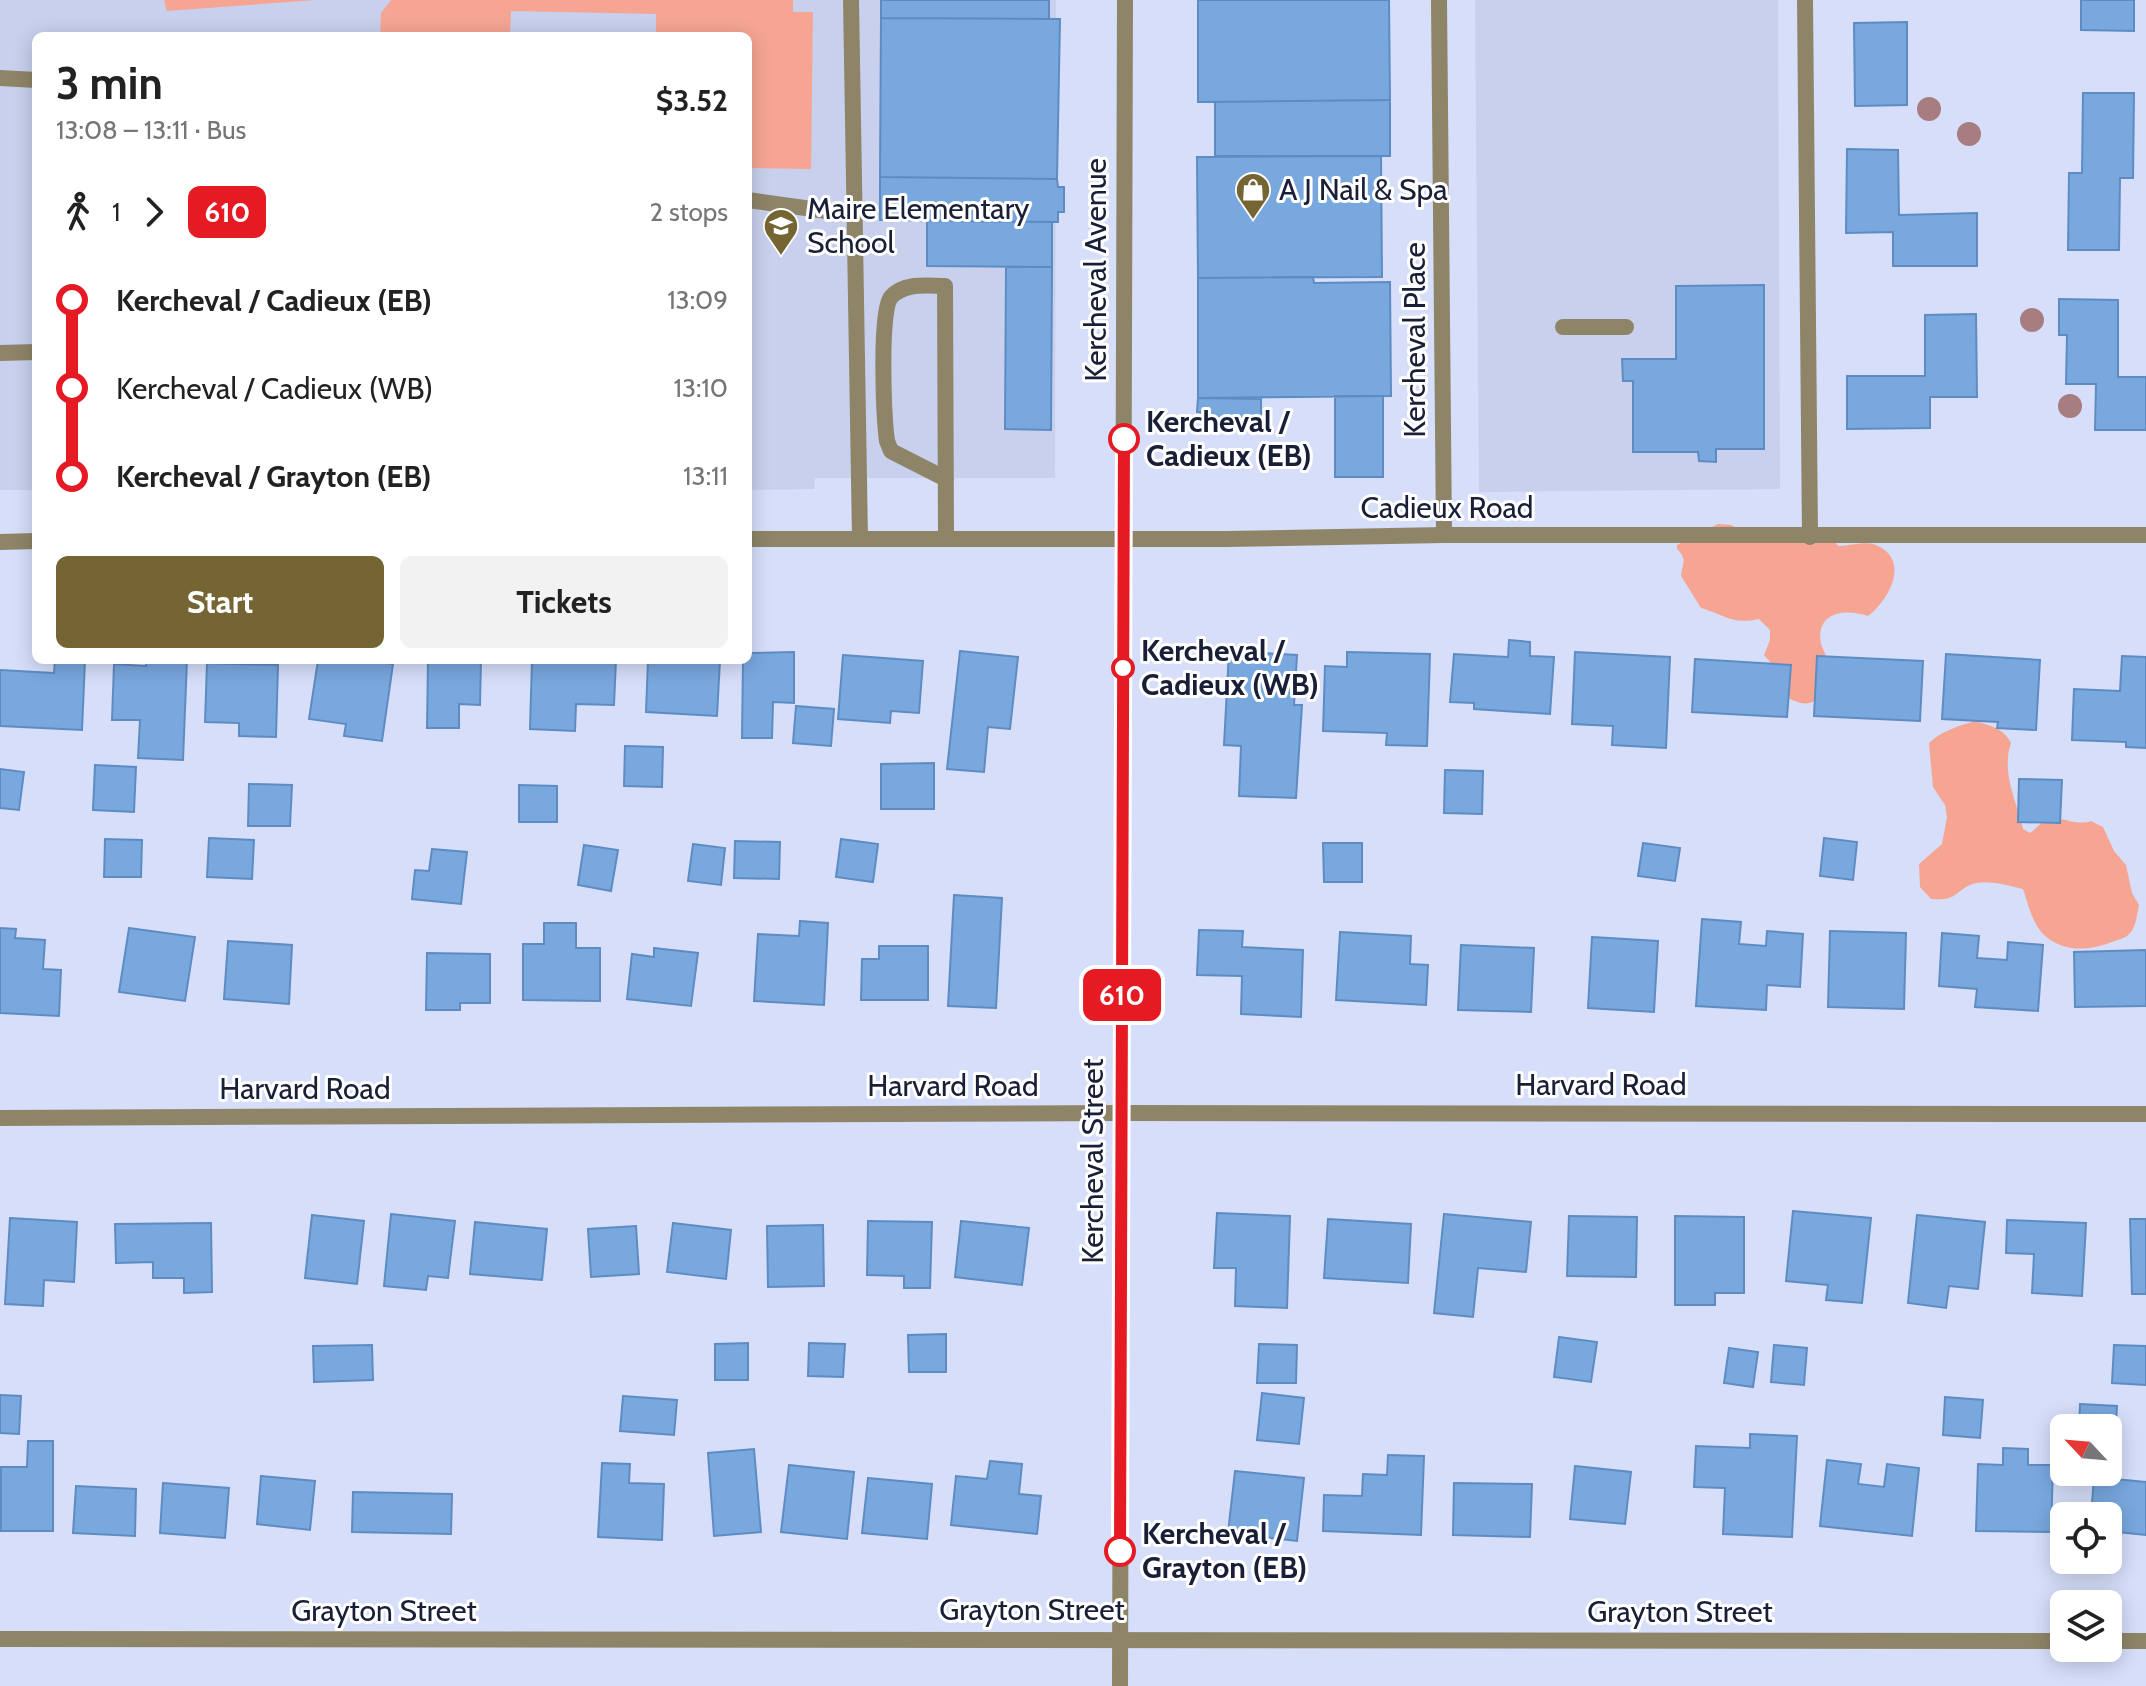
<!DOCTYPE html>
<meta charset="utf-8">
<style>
:root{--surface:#fff;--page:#f2f2f2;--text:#222;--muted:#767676;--accent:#756533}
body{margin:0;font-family:Cabin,sans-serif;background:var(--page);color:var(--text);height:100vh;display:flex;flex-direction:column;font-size:30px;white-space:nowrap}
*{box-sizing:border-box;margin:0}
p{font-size:26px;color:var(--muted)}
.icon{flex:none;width:44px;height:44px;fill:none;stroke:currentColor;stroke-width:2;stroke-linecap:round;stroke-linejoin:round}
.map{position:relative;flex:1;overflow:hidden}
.side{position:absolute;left:32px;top:32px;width:720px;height:632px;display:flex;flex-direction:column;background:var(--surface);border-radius:12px;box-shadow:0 4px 20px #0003}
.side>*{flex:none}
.badge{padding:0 16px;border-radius:12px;font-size:28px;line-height:52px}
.needle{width:52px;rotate:296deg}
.buttons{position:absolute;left:2050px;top:1414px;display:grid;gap:16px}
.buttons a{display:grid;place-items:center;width:72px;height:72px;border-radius:12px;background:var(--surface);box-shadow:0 4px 20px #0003;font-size:40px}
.map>.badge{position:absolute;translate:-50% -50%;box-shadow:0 0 0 4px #fff}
.legs{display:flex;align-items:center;gap:12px;height:88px;padding:0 24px;font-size:26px}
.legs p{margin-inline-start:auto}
.overview{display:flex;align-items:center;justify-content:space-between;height:136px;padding:0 24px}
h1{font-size:44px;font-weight:700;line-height:60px}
.cta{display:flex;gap:16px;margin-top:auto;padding:16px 24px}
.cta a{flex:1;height:92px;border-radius:12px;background:var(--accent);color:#fff;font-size:32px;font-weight:700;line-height:92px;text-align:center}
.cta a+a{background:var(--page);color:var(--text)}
ul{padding:0 24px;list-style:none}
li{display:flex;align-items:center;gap:28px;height:88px;font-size:30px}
li i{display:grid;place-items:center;width:12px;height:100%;margin:0 10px;background:currentColor}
li i::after{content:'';width:20px;height:20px;margin:-10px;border:6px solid;border-radius:50%;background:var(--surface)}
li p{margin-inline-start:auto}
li:first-child i{background:linear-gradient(#0000 50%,currentColor 0)}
li:last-child i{background:linear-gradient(currentColor 50%,#0000 0)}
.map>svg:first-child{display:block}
.built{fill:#c8d0ed}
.green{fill:#f6a593}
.building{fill:#79a8df;stroke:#5e8cc2;stroke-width:2}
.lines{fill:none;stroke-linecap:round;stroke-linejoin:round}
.service{stroke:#8e8568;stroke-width:16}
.minor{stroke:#8e8568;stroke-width:16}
.tertiary{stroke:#8e8568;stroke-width:16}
.tree{fill:#a77d81}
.line-1-casing{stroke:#fff;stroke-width:18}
.line-1{stroke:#e51a23;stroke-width:12}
.stop-1-dot{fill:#fff;stroke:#e51a23;stroke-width:4}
.labels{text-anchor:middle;stroke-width:6;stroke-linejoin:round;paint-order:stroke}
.poi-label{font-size:30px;fill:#1a1f38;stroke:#fff;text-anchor:start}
.street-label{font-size:30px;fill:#1a1f38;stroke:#fff}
.stop-label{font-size:30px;font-weight:bold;fill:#1a1f38;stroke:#fff;text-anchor:start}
</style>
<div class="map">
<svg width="2146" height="1686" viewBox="0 0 2146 1686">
<rect width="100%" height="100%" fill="#d6defa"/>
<!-- built -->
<path class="built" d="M 0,0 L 1056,0 L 1055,478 L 815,478 L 814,489 L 748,490 L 748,36 L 36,36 L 36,490 L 0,490 Z
M 1475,0 L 1778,0 L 1780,489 L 1479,492 Z"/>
<!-- green -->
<path class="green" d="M 164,0 L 316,0 L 167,11 Z
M 391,0 L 793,0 L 793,12 L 813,12 L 811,169 L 748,168 L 748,36 L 656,36 L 656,14 L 511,11 L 510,36 L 380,36 L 381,13 Z
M 1718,524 L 1731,525 L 1761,541 L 1824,533 L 1839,546 C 1851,546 1867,540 1878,546 C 1910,561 1889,600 1868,616 C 1845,608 1815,612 1821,644 C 1823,650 1827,656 1827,662 C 1827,674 1821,688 1818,699 C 1806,707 1799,703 1786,697 L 1771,663 L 1764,655 L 1770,640 L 1770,630 L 1759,619 C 1732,625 1726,615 1701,608 L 1681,576 C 1682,563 1688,560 1677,549 L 1677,545 Z
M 1975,721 C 1991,726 2003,728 2011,743 C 2001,772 2016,800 2023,829 L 2030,833 C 2035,830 2040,823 2046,820 C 2060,814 2075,827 2091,821 L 2103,827 L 2114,851 L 2126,865 L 2132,893 L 2139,905 C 2137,914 2136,928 2129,934 C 2126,938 2117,940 2112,942 C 2089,951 2063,953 2043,934 C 2032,923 2028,903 2023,889 C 2006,885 1982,877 1966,887 C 1950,898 1952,900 1931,899 L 1920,887 L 1919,864 L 1942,844 L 1947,817 L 1945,805 L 1933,787 L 1929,743 C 1941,731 1959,726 1975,721 Z"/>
<!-- building -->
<path class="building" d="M 881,0 L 1049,0 L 1049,19 L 881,18 Z
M 1198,0 L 1389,0 L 1390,100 L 1198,102 Z
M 2081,0 L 2134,0 L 2134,31 L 2081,30 Z
M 881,18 L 1060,19 L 1057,179 L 880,177 Z
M 1907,22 L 1907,105 L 1855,106 L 1854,23 Z
M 2083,93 L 2134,93 L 2133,178 L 2120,178 L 2119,250 L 2068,250 L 2069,173 L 2082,173 Z
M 1390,100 L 1390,156 L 1215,156 L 1215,102 Z
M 1847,149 L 1898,150 L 1899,215 L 1977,213 L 1977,266 L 1893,266 L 1893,232 L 1846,233 Z
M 1381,156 L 1382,277 L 1198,278 L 1197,157 Z
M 880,177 L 1057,179 L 1058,187 L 1064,187 L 1064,212 L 1058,212 L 1058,222 L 880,220 Z
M 927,221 L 1052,222 L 1052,267 L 927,266 Z
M 1006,267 L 1052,267 L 1051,430 L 1005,429 Z
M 1313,277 L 1314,283 L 1390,282 L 1391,396 L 1198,398 L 1198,278 Z
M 1764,285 L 1764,449 L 1716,449 L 1716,462 L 1699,461 L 1698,452 L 1633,452 L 1633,381 L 1623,381 L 1622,359 L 1676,359 L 1676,286 Z
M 2059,299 L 2118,300 L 2118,377 L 2146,377 L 2146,430 L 2095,430 L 2096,384 L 2066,384 L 2067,335 L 2059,335 Z
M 1976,314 L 1977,397 L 1930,397 L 1930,428 L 1847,429 L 1847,376 L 1925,376 L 1925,315 Z
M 1335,396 L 1383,396 L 1383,477 L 1335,477 Z
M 1198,398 L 1261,399 L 1261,421 L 1206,423 L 1206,413 L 1197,412 Z
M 1509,640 L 1530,642 L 1530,656 L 1554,657 L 1550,714 L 1474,709 L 1474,703 L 1450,702 L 1454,654 L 1508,657 Z
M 960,651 L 1018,657 L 1010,729 L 988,727 L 984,772 L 947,769 Z
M 1229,651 L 1297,655 L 1294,705 L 1302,705 L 1296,798 L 1239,796 L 1241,746 L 1224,745 Z
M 794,652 L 794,703 L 773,702 L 772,738 L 742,738 L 743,660 L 748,660 L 748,653 Z
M 1347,652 L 1430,654 L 1427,746 L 1386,745 L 1387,733 L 1323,731 L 1325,666 L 1347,667 Z
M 1575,652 L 1670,657 L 1666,748 L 1612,745 L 1613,726 L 1572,724 Z
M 1946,654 L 2040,660 L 2036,730 L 1997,728 L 1998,722 L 1942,719 Z
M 843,655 L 923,661 L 919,713 L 891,711 L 890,723 L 838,719 Z
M 1817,656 L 1923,661 L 1920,721 L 1814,716 Z
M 2122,656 L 2146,657 L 2146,748 L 2126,747 L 2126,742 L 2072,740 L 2074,689 L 2120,691 Z
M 1695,659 L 1791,665 L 1787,717 L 1692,712 Z
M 55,660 L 85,660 L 82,730 L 0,726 L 0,670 L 54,673 Z
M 146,660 L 187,660 L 183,760 L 138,758 L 140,720 L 112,720 L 114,664 L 146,666 Z
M 318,660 L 364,660 L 393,664 L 382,741 L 344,736 L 346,724 L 309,719 Z
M 428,660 L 481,660 L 480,705 L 459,704 L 459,728 L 427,728 Z
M 532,660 L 616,660 L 614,705 L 576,704 L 575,731 L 530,729 Z
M 648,660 L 720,660 L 717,716 L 646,712 Z
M 207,663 L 278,665 L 276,737 L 239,736 L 239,723 L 205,722 Z
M 796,706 L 834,709 L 831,746 L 793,743 Z
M 625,746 L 663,747 L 662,787 L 624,786 Z
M 934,763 L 934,809 L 881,809 L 881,764 Z
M 95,765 L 136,767 L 134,812 L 93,810 Z
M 0,769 L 24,772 L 19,810 L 0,808 Z
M 1445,770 L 1483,771 L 1482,814 L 1444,813 Z
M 2019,779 L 2062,780 L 2060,823 L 2018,822 Z
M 249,784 L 292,785 L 290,826 L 248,826 Z
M 519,785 L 557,786 L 557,822 L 519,822 Z
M 209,838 L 254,840 L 252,879 L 207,877 Z
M 1824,838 L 1857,842 L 1853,880 L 1820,876 Z
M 105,839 L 142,840 L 141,877 L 104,877 Z
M 841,839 L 878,844 L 873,882 L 836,877 Z
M 735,841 L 780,842 L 779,879 L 734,878 Z
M 1323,843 L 1362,843 L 1362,882 L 1324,882 Z
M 1643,843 L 1680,848 L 1675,881 L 1638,876 Z
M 693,844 L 725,848 L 721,885 L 688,881 Z
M 584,845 L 618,850 L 611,891 L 578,885 Z
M 432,849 L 467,852 L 461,904 L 412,899 L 415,870 L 429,871 Z
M 954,895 L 1002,898 L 996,1008 L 948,1006 Z
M 1702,919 L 1741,922 L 1739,944 L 1766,946 L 1767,931 L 1803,934 L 1800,987 L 1767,985 L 1766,1010 L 1696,1006 Z
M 800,921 L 828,923 L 824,1005 L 754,1001 L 758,934 L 799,936 Z
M 544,923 L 576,923 L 576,948 L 600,948 L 600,1001 L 523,1000 L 523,944 L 544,944 Z
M 0,928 L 16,929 L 15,938 L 45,940 L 43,969 L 61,970 L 59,1016 L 0,1013 Z
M 129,928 L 195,937 L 185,1001 L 119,992 Z
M 1199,930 L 1243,931 L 1242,947 L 1303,950 L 1301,1017 L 1241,1014 L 1242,976 L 1197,975 Z
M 1830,931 L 1906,933 L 1904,1009 L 1828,1007 Z
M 1340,932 L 1411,936 L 1410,964 L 1428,965 L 1426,1005 L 1336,1000 Z
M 1942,933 L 1979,936 L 1977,958 L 2007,960 L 2008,942 L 2043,945 L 2038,1011 L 1975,1007 L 1977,989 L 1939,986 Z
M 1592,937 L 1658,941 L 1654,1012 L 1588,1008 Z
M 228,941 L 292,945 L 289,1004 L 224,999 Z
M 1461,945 L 1534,948 L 1531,1012 L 1458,1010 Z
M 879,946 L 928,946 L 928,1000 L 861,1000 L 862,959 L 879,959 Z
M 654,948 L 698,953 L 691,1006 L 627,999 L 632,954 L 654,957 Z
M 2146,950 L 2146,1006 L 2075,1007 L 2074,952 Z
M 427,953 L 490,954 L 490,1003 L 460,1003 L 460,1010 L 426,1010 Z
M 1793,1211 L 1871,1218 L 1862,1303 L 1826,1300 L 1828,1285 L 1786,1281 Z
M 1217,1213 L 1290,1216 L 1287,1308 L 1235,1306 L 1236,1268 L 1214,1268 Z
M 391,1214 L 455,1221 L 448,1278 L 428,1276 L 426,1290 L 384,1286 Z
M 1444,1214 L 1531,1222 L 1526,1272 L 1478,1268 L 1473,1317 L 1434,1313 Z
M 312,1215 L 364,1221 L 357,1284 L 305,1278 Z
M 1917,1215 L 1985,1222 L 1978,1289 L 1949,1286 L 1946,1308 L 1908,1303 Z
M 1569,1216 L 1637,1217 L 1636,1277 L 1567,1276 Z
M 1675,1216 L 1744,1217 L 1744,1293 L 1715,1293 L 1715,1305 L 1675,1305 Z
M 10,1218 L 77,1222 L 74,1282 L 44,1280 L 43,1306 L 5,1304 Z
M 1328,1219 L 1411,1224 L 1408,1283 L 1324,1278 Z
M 2130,1219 L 2146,1219 L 2146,1294 L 2132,1294 Z
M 2007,1220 L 2086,1223 L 2082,1296 L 2032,1293 L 2034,1254 L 2006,1253 Z
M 868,1221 L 932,1222 L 930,1288 L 904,1288 L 904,1276 L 867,1275 Z
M 961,1221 L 1029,1228 L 1022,1285 L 955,1277 Z
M 475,1222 L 547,1229 L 542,1280 L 470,1274 Z
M 211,1223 L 212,1292 L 184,1293 L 184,1278 L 153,1278 L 153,1262 L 116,1263 L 115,1224 Z
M 673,1223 L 731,1230 L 726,1279 L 667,1272 Z
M 823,1225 L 824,1286 L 768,1287 L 767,1226 Z
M 636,1226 L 639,1274 L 591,1277 L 588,1229 Z
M 946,1334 L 946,1372 L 909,1372 L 908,1335 Z
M 1559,1337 L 1597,1342 L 1591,1382 L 1554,1377 Z
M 748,1343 L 748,1380 L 715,1380 L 715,1344 Z
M 809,1343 L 845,1344 L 843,1377 L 808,1376 Z
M 1259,1344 L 1297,1345 L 1296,1383 L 1257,1383 Z
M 372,1345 L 373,1380 L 314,1382 L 313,1346 Z
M 1774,1345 L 1807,1348 L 1804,1385 L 1771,1382 Z
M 2114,1345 L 2146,1346 L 2146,1385 L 2112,1383 Z
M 1729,1348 L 1758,1352 L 1753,1387 L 1724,1383 Z
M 1262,1393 L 1304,1398 L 1299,1444 L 1257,1440 Z
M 0,1395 L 21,1396 L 19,1434 L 0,1433 Z
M 623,1396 L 677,1400 L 674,1435 L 620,1431 Z
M 1945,1397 L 1983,1400 L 1980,1438 L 1943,1435 Z
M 2080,1404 L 2117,1406 L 2115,1441 L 2108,1440 L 2108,1428 L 2079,1428 Z
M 1750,1434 L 1797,1436 L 1792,1537 L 1723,1534 L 1725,1488 L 1694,1487 L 1696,1446 L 1750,1448 Z
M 28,1441 L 53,1441 L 53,1531 L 1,1531 L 1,1467 L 27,1467 Z
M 2003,1448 L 2028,1449 L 2028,1465 L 2053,1465 L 2051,1532 L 1976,1531 L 1978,1464 L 2003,1465 Z
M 754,1449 L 761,1532 L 714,1536 L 708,1453 Z
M 1388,1455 L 1424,1456 L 1421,1535 L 1323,1531 L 1324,1495 L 1362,1496 L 1363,1474 L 1387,1475 Z
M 1827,1460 L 1861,1464 L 1858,1484 L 1884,1487 L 1887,1464 L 1919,1468 L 1912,1536 L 1820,1526 Z
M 990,1461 L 1022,1464 L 1019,1494 L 1041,1496 L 1037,1534 L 951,1525 L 956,1476 L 987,1479 Z
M 602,1463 L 630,1464 L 629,1483 L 664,1484 L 662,1540 L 598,1537 Z
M 789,1465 L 854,1472 L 847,1539 L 781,1532 Z
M 1575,1466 L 1631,1472 L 1625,1524 L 1570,1519 Z
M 1235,1471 L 1304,1478 L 1297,1541 L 1228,1533 Z
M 261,1476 L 315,1481 L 310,1530 L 257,1524 Z
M 2094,1477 L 2146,1482 L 2146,1535 L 2108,1531 L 2108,1516 L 2091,1516 Z
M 868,1478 L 932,1484 L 927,1539 L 862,1533 Z
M 163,1483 L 229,1488 L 225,1538 L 160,1533 Z
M 1454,1483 L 1532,1484 L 1530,1537 L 1453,1535 Z
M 76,1486 L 136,1489 L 135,1536 L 73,1533 Z
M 353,1492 L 452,1494 L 451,1534 L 352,1532 Z"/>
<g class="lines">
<!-- service -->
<path class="service" d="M 851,0 L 860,539
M 1805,0 L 1810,537
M 0,78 L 36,80
M 748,200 L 855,215
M 1563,327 L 1626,327
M 0,353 L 36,352
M 946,537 L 945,286 C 927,286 905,282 891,297 C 879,311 884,419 887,441 L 891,451 L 946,479"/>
<!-- minor -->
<path class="minor" d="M 1439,0 L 1444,535
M 0,1118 L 1121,1113 L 2146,1114
M 0,1639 L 2064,1641
M 2108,1641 L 2146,1641"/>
<!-- tertiary -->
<path class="tertiary" d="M 748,539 L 1226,539 L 1444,535 L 2146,535
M 0,542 L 36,541
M 1120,1686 L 1125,0"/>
</g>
<!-- trees -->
<g class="tree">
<circle cx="1929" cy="109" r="12"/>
<circle cx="1969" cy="134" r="12"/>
<circle cx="2032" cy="320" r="12"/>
<circle cx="2070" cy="406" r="12"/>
</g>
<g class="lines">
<defs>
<path id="line-1" d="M 1120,1551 L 1124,439"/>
</defs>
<!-- line-1 casing -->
<use href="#line-1" class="line-1-casing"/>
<!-- line-1 -->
<use href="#line-1" class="line-1"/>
</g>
<!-- icons -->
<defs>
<symbol id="shop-pin" viewBox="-11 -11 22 30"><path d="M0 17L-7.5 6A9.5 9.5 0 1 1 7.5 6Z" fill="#756533" stroke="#fff"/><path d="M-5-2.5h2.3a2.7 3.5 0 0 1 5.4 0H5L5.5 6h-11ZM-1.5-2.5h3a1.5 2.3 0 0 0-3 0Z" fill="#fff"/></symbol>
<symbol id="school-pin" viewBox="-11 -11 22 30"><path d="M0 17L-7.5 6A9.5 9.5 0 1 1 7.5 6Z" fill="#756533" stroke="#fff"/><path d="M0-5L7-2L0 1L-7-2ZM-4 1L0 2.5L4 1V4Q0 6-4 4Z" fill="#fff"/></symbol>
</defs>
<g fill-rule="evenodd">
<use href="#shop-pin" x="1233" y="170" width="40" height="54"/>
<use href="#school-pin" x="761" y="206" width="40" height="54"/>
</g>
<!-- markers -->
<g class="stop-1-dot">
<circle cx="1124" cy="439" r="14"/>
<circle cx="1123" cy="668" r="10"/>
<circle cx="1120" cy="1551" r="14"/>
</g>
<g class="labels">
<!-- poi labels -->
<g class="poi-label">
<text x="1279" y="200">A J Nail &amp; Spa</text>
<text x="807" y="219">Maire Elementary<tspan x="807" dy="34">School</tspan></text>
</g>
<!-- street labels -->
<g class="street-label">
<text transform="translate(1096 270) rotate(-90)" y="10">Kercheval Avenue</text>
<text transform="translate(1415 340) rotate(-90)" y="10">Kercheval Place</text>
<text x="1447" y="518">Cadieux Road</text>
<text x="1601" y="1095">Harvard Road</text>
<text x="953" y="1096">Harvard Road</text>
<text x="305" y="1099">Harvard Road</text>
<text transform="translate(1093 1161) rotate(-90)" y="10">Kercheval Street</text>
<text x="1032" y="1620">Grayton Street</text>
<text x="384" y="1621">Grayton Street</text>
<text x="1680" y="1622">Grayton Street</text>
</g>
<!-- stop labels -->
<g class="stop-label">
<text x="1146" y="432">Kercheval /<tspan x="1146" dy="34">Cadieux (EB)</tspan></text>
<text x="1141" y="661">Kercheval /<tspan x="1141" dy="34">Cadieux (WB)</tspan></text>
<text x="1142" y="1544">Kercheval /<tspan x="1142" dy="34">Grayton (EB)</tspan></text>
</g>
</g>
</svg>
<div class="buttons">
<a><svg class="needle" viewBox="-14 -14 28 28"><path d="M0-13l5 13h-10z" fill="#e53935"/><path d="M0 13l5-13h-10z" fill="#767676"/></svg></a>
<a><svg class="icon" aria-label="locate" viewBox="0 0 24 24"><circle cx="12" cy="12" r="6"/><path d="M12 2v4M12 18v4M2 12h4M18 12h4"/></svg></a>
<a><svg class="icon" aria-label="layers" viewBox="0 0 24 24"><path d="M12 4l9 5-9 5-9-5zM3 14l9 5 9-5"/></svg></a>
</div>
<b class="badge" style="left:1122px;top:995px;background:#e51a23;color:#fff">610</b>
<section class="side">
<div class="overview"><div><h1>3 min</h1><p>13:08 – 13:11 · Bus</p></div><b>$3.52</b></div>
<div class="legs"><svg class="icon" aria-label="walk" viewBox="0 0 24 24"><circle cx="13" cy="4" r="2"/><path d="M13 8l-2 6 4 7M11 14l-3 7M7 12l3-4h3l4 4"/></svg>1<svg class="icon" aria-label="forward" viewBox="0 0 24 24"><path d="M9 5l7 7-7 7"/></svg><b class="badge" style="background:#e51a23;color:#fff">610</b><p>2 stops</p></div>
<ul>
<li><i style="color:#e51a23"></i><b>Kercheval / Cadieux (EB)</b><p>13:09</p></li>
<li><i style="color:#e51a23"></i><span>Kercheval / Cadieux (WB)</span><p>13:10</p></li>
<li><i style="color:#e51a23"></i><b>Kercheval / Grayton (EB)</b><p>13:11</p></li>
</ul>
<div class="cta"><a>Start</a><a>Tickets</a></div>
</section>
</div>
